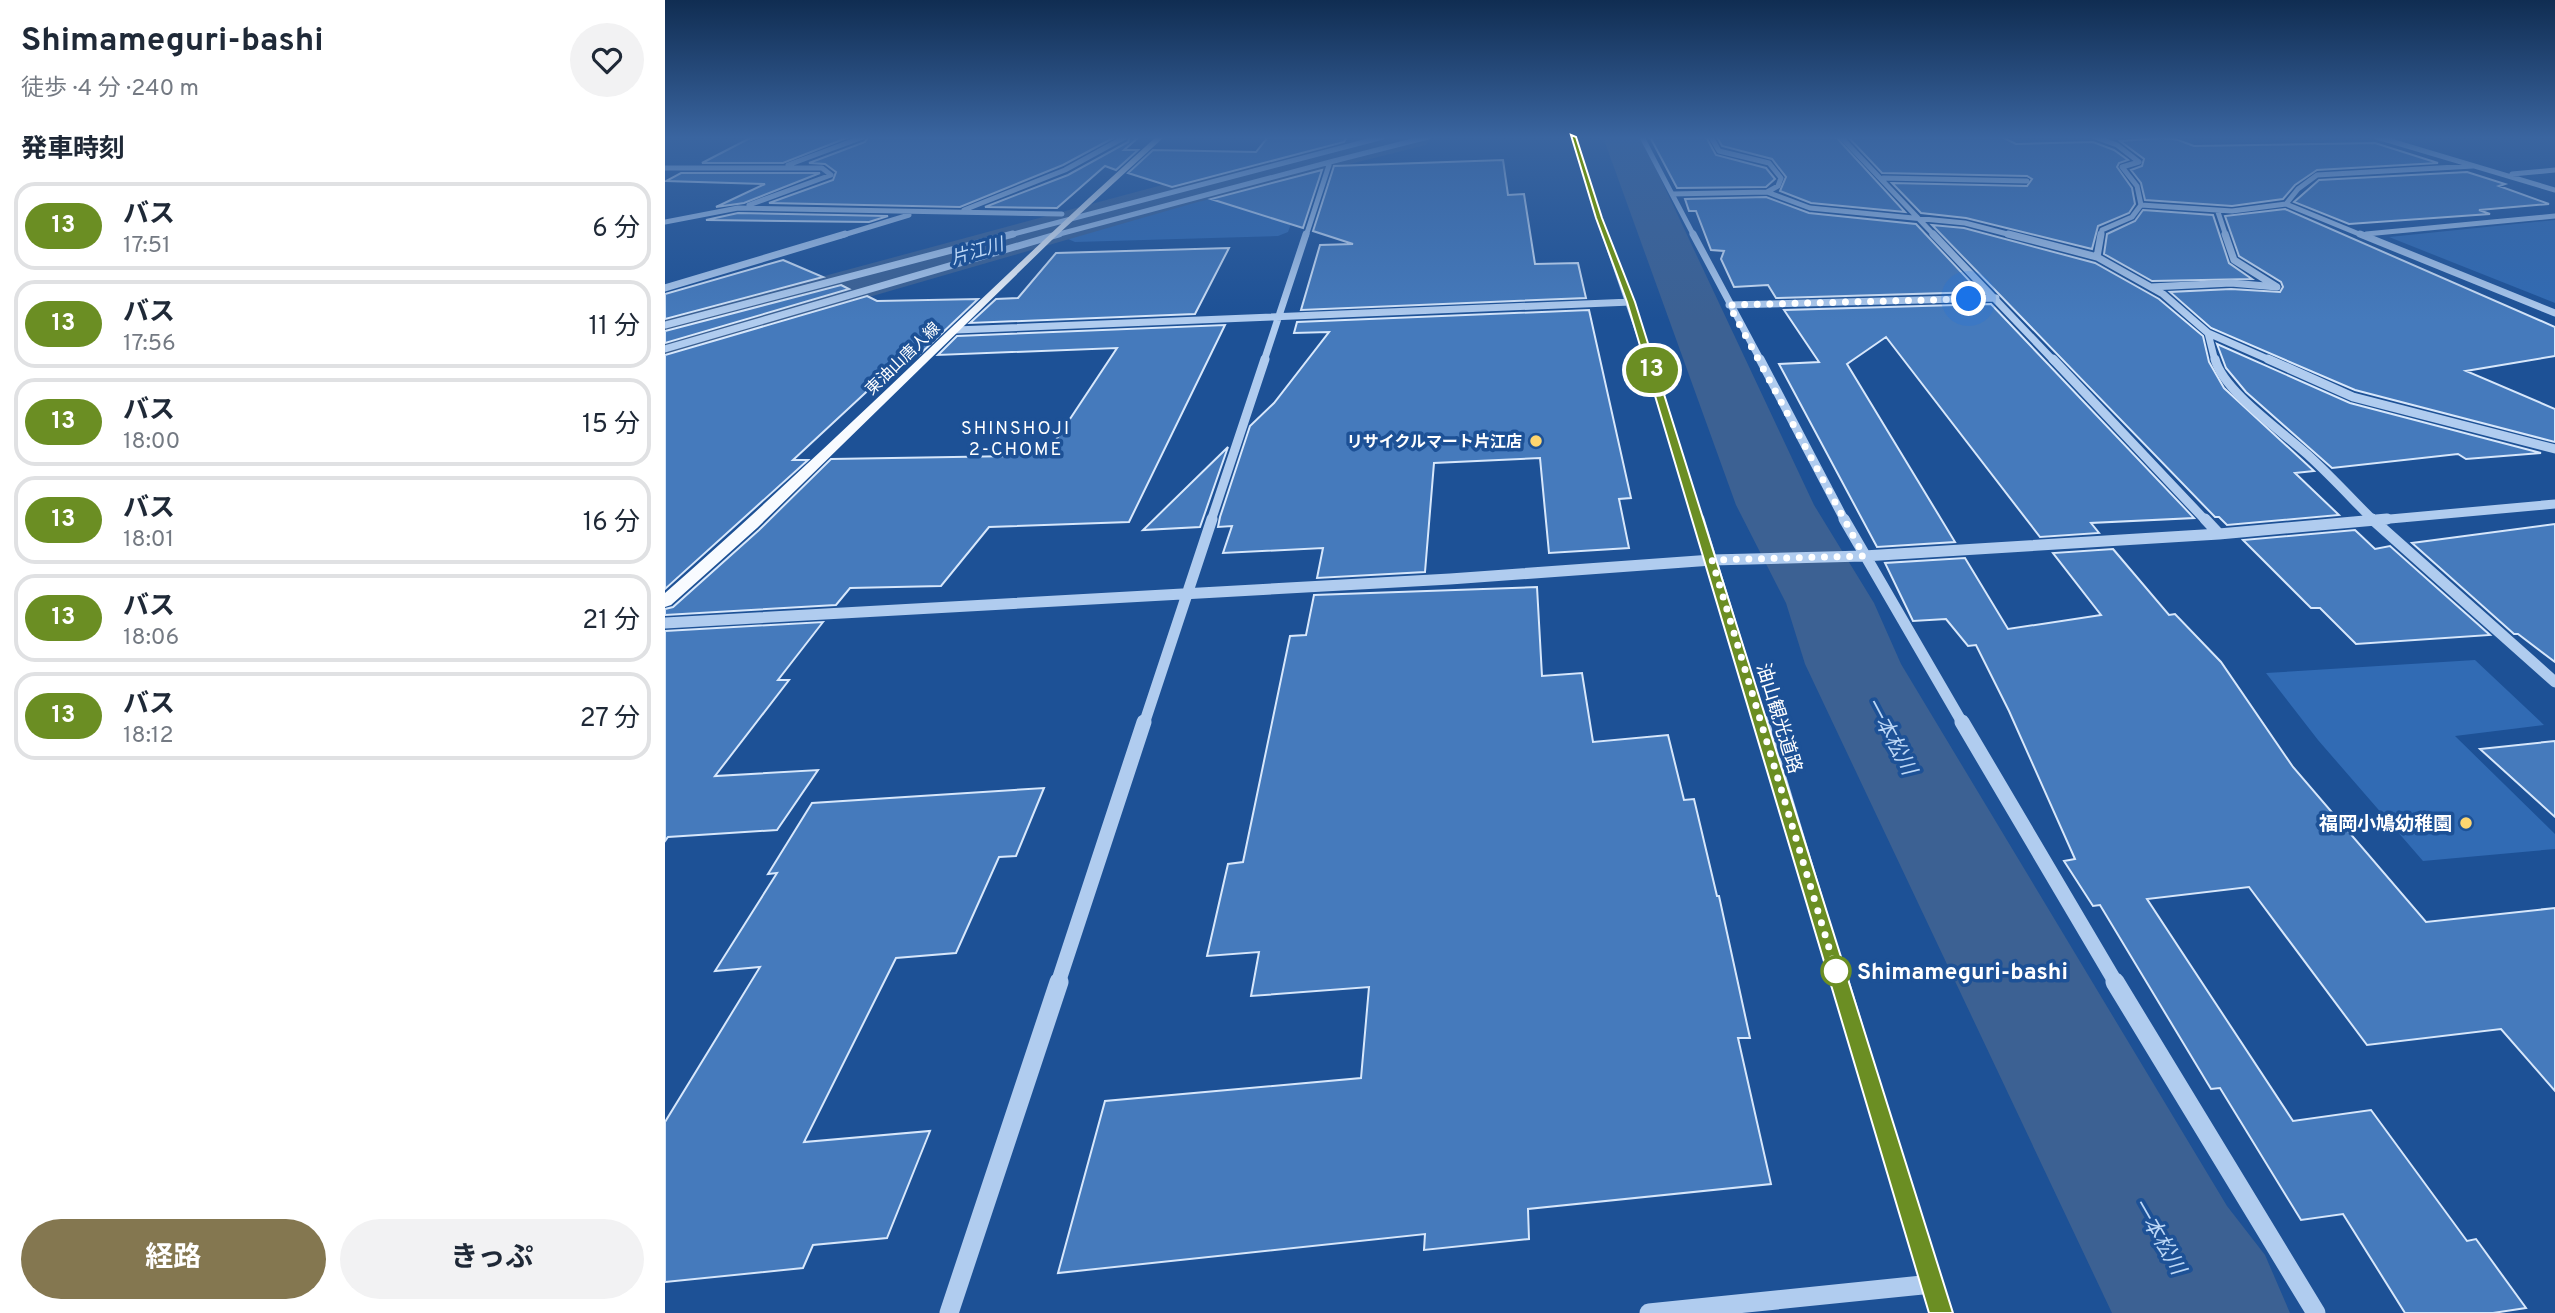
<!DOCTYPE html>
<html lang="ja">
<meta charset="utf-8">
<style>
:root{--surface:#fff;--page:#f2f2f3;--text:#1f2937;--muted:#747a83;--line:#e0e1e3;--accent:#847750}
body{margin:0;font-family:Overpass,"Noto Sans JP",sans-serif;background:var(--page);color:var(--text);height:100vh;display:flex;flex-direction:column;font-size:26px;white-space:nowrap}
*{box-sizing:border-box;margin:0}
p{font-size:23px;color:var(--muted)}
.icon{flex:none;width:38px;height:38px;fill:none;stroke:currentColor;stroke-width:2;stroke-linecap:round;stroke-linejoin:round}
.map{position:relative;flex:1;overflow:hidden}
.sheet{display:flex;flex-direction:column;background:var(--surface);width:665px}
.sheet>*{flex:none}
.badge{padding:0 14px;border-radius:23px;font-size:24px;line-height:46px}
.you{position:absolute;width:35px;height:35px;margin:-18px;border:5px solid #fff;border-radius:50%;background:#1a73e8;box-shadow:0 0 0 10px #1a73e833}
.map>.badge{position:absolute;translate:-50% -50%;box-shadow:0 0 0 4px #fff}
h2{padding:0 21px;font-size:26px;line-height:63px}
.round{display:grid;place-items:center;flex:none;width:74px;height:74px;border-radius:37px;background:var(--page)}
.overview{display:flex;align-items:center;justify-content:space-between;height:119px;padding:0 21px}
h1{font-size:33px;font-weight:700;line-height:52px}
.action{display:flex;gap:14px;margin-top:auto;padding:14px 21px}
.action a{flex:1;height:80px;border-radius:42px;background:var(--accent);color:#fff;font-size:28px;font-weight:700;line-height:80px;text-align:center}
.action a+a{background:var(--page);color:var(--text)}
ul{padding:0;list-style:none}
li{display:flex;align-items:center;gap:21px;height:88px;margin:0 14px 10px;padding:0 7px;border:4px solid var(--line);border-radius:21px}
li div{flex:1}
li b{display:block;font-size:26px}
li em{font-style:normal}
li .badge{min-width:77px;font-weight:700;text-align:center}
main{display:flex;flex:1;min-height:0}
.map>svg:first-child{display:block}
.green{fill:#316bb4}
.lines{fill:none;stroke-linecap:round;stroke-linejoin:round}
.river{fill:#3c6193;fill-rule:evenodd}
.building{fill:#457abc;stroke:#d7e7fb;stroke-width:2}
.minor-far5{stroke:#b0ccef;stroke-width:5}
.minor-far4{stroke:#b0ccef;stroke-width:7}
.minor-far3{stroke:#b0ccef;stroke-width:9}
.minor-far2{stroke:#b0ccef;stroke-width:11}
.minor-far1{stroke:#b0ccef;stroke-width:15}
.minor{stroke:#b0ccef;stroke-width:19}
.major{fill:#f8fbff;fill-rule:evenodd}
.line{fill:#6b8e23;stroke:#fff;stroke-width:2}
.walk{stroke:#fff;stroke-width:7;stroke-dasharray:0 12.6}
.poi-dot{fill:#ffd66f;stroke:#1d5196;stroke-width:2.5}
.stop-dot{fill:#fff;stroke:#6b8e23;stroke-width:3.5}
.labels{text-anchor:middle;stroke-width:7;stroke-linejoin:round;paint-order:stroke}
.far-street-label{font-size:16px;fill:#fff;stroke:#1d5196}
.far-poi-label{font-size:16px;font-weight:bold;fill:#fff;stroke:#1d5196;text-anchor:end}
.far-water-label{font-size:18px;font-style:italic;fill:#bcd7f6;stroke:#1d5196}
.far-neighbourhood-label{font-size:18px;letter-spacing:2px;fill:#fff;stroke:#1d5196}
.street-label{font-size:19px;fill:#fff;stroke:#1d5196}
.poi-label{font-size:19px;font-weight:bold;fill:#fff;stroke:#1d5196;text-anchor:end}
.water-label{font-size:21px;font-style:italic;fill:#bcd7f6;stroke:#1d5196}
.near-stop-label{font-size:23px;font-weight:bold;fill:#fff;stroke:#1d5196;text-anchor:start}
</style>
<main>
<section class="sheet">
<div class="overview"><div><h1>Shimameguri-bashi</h1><p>徒歩 · 4 分 · 240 m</p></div><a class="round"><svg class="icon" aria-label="heart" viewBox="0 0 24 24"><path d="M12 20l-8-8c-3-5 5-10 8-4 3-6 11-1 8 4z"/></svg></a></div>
<h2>発車時刻</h2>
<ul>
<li><span class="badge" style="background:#6b8e23;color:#fff">13</span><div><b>バス</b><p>17:51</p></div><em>6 分</em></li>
<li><span class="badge" style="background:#6b8e23;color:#fff">13</span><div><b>バス</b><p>17:56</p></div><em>11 分</em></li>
<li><span class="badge" style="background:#6b8e23;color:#fff">13</span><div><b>バス</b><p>18:00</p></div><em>15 分</em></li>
<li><span class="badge" style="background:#6b8e23;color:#fff">13</span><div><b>バス</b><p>18:01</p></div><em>16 分</em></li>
<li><span class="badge" style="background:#6b8e23;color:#fff">13</span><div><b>バス</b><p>18:06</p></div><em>21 分</em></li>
<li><span class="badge" style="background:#6b8e23;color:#fff">13</span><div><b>バス</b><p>18:12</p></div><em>27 分</em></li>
</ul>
<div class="action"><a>経路</a><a>きっぷ</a></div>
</section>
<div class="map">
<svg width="1890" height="1313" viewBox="0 0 1890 1313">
<rect width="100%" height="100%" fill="#1d5196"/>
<!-- green -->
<path class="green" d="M 636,171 L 646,172 L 623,232 L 613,236 L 410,242 L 403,239 L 413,230 Z
M 1890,220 L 1890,303 L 1724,237 Z
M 1810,660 L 1879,725 L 1790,736 L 1890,834 L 1890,849 L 1758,861 L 1653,740 L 1601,673 Z"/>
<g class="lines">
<!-- river -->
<path class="river" d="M 700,137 L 766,137 L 761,145 L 529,203 L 0,356 L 0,319 L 497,185 Z
M 938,137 L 976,137 L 1149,505 L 1209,603 L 1236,664 L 1562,1206 L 1600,1255 L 1625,1313 L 1447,1313 L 1140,664 L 1121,603 L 1071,505 Z"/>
</g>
<!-- building -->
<path class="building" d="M 87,137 L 184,137 L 118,163 L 37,163 Z
M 203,137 L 450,137 L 398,165 L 295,207 L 104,203 L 168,180 L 171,172 L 160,164 L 144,163 L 200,142 Z
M 465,137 L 474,137 L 459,150 L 473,150 L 451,170 L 440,166 L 392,208 L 320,207 L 403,175 L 463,142 Z
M 603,137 L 682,137 L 679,142 L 507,187 L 463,173 L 488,150 L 591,152 Z
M 985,137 L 1041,137 L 1051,155 L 1101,168 L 1110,179 L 1101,187 L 1012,188 Z
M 1052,137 L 1171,137 L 1240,212 L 1146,203 L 1115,191 L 1121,177 L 1107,159 L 1057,146 Z
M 1183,137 L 1337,137 L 1351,144 L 1428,142 L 1449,150 L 1463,160 L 1454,163 L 1452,167 L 1467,188 L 1470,204 L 1464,213 L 1433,226 L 1427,249 L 1301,218 L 1256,213 L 1227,183 L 1362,186 L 1367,179 L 1362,176 L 1217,173 Z
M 1497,138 L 1513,140 L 1529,146 L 1710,143 L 1773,163 L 1652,170 L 1630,185 L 1618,199 L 1567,206 L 1480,200 L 1476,183 L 1466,170 L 1477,166 L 1479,159 L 1455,141 Z
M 838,160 L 843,195 L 859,194 L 870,264 L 913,263 L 921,298 L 636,310 L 655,245 L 688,244 L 648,231 L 669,166 Z
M 657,170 L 638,228 L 546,199 Z
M 1802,172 L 1840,184 L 1834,186 L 1884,204 L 1814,210 L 1825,214 L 1684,224 L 1629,202 L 1654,180 Z
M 16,173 L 155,173 L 79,203 L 51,207 L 100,184 L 1,181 Z
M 1101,197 L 1144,213 L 1251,224 L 1315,292 L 1111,298 L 1103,285 L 1069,287 L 1056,259 L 1059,251 L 1046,250 L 1031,211 L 1024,211 L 1020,199 Z
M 1620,209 L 1890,327 L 1890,356 L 1801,371 L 1890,409 L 1890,442 L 1690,390 L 1546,328 L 1505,292 L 1566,289 L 1615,292 L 1618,287 L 1616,282 L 1574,256 L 1560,216 Z
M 1478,210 L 1548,215 L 1564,263 L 1587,279 L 1487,281 L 1439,254 L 1442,234 L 1470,221 Z
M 73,213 L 223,216 L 204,222 L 41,220 Z
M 1267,225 L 1299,228 L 1430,263 L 1494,299 L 1538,336 L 1544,362 L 1559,388 L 1649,471 L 1630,473 L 1674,515 L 1562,525 L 1554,517 L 1550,517 Z
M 564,248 L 530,314 L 305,323 L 331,299 L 353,298 L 391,253 Z
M 118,260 L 158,277 L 0,319 L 0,294 Z
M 176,285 L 184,289 L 0,343 L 0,331 Z
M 202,296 L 212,301 L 313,299 L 253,356 L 239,357 L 128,460 L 143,460 L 0,589 L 0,355 Z
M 1326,304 L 1382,363 L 1529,518 L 1426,523 L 1434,533 L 1375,537 L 1221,337 L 1182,364 L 1290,542 L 1212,547 L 1114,364 L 1154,362 L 1119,310 Z
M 924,310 L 966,498 L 954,499 L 964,548 L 884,553 L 875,458 L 769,463 L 760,572 L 652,578 L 658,548 L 558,553 L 567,526 L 553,527 L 555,517 L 585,426 L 609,403 L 664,332 L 629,333 L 632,322 Z
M 560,325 L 464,522 L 324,527 L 276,586 L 185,588 L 171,605 L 0,615 L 0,609 L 8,607 L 94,530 L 166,459 L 349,456 L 356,447 L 387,446 L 452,348 L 273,355 L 292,336 Z
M 1552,344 L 1685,403 L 1876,453 L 1801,459 L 1793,454 L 1667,468 L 1581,392 L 1561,368 Z
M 563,447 L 535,527 L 478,530 Z
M 1890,524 L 1890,662 L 1853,634 L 1849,634 L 1747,543 Z
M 1690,530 L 1710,549 L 1725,546 L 1825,635 L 1691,644 L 1655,608 L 1646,608 L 1578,540 Z
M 1448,549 L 1504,615 L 1510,614 L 1556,662 L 1628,767 L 1761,922 L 1890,908 L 1890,1091 L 1836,1029 L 1702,1045 L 1584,887 L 1482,899 L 1628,1121 L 1706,1110 L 1802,1241 L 1811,1239 L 1861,1308 L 1828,1313 L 1740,1313 L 1678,1214 L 1636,1220 L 1555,1088 L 1546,1089 L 1435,905 L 1428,906 L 1399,861 L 1410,859 L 1344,711 L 1311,645 L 1303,646 L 1281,619 L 1248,621 L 1220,563 L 1300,558 L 1343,629 L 1436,615 L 1388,553 Z
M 872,587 L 877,676 L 917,673 L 928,742 L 1003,735 L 1019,800 L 1029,799 L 1052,896 L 1054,896 L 1085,1038 L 1073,1038 L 1106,1184 L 863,1209 L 864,1239 L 759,1250 L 760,1234 L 393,1273 L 440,1101 L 696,1078 L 704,987 L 586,996 L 594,952 L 542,956 L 563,864 L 578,862 L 625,636 L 641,635 L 649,595 Z
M 158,622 L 113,680 L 124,680 L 50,776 L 153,770 L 112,830 L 3,837 L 0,841 L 0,631 Z
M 1890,741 L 1890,817 L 1815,749 Z
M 379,788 L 351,856 L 334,857 L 291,953 L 231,958 L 139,1142 L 265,1131 L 222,1238 L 148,1245 L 138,1268 L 0,1282 L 0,1122 L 95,967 L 50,971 L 112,873 L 103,874 L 147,803 Z"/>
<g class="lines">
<!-- minor-far5 -->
<path class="minor-far5" d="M 908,137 L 941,236
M 977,137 L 1029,236
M 1046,137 L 1054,151 L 1104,163 L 1116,178 L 1113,186 L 1102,192
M 1176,137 L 1270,236
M 1430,137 L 1452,145 L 1474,162 L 1457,167 L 1472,186 L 1476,205
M 1712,137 L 1890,190
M 123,165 L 198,137
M 0,168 L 157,168 L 166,175 L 84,205
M 1847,174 L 1890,170
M 1218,178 L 1362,181
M 1007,194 L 1102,192 L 1145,208 L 1300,223 L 1350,236
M 299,210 L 400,170 L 460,137
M 1553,212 L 1561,236
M 0,222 L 73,208 L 397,214
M 1701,234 L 1890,216
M 175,236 L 244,215
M 341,236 L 718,137
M 387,236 L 665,162
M 641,236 L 665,162 L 763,137
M 1436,236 L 1437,230 L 1467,217 L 1476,205 L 1567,211 L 1621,204
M 1699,236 L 1621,204 L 1633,189 L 1652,175 L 1808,166"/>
<!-- minor-far4 -->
<path class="minor-far4" d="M 940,234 L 984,361
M 1028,234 L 1096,361
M 1268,234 L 1389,361
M 1343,234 L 1432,257 L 1498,294 L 1543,333 L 1607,361
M 1695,234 L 1890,313
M 1432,257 L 1436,234
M 1486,287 L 1566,283 L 1612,287 L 1569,260 L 1560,234
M 0,288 L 180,234
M 1064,305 L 1331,298
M 0,325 L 348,234
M 291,330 L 966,302
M 1543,333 L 1550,361
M 0,349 L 394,234
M 599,361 L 641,234"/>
<!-- minor-far3 -->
<path class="minor-far3" d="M 984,359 L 1034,521
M 1095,359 L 1180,521
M 1388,359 L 1541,521
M 1550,359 C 1558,391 1618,432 1643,455 C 1666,476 1687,499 1709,521
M 1603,359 L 1688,397 L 1890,449
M 546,521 L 600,359
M 1703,521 L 1890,504"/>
<!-- minor-far2 -->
<path class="minor-far2" d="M 1034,519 L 1097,724
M 1179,519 L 1298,724
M 1540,519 L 1554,534
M 1707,519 L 1890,682
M 0,623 L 785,579 L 1047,560 L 1199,556 L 1554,534 L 1722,519
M 479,724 L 547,519"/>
<!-- minor-far1 -->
<path class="minor-far1" d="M 1097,722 L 1176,983
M 1297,722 L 1451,983
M 393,983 L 479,722"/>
<!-- minor -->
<path class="minor" d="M 1175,982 L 1276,1313
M 1450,982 L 1651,1313
M 284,1313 L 394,982
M 984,1313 L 1267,1284"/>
<!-- major -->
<path class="major" d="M 491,137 L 499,137 L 389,238 L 92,528 L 6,605 L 0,607 L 0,593 C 168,446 325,286 491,137 Z"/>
</g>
<!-- sky -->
<linearGradient id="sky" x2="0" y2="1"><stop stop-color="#102d52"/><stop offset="0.43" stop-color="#3a65a0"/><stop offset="1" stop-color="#3a65a0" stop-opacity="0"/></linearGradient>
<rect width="1890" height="320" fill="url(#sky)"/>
<!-- line -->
<path class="line" d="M 906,135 L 911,137 L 937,218 L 970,302 L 1288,1313 L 1264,1313 L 962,302 L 931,218 Z"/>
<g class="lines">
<!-- walk -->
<path class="walk" d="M 1171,971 L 1047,560 L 1199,556 L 1064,305 L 1304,299"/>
</g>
<!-- markers -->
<g class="poi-dot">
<circle cx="871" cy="441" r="7"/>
<circle cx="1801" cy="823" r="7"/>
</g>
<circle class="stop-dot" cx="1171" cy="971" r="14"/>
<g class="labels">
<!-- far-street labels -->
<g class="far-street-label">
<text transform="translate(237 358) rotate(-44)" y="6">東油山唐人線</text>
</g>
<!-- far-poi labels -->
<g class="far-poi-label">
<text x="857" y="447">リサイクルマート片江店</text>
</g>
<!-- far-water labels -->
<g class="far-water-label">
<text transform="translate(312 251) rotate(-16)" y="6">片江川</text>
</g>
<!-- far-neighbourhood labels -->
<g class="far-neighbourhood-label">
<text x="351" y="434">SHINSHOJI<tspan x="351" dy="21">2-CHOME</tspan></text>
</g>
<!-- street labels -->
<g class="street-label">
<text transform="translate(1115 718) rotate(73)" y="7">油山観光道路</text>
</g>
<!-- poi labels -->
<g class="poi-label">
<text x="1787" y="830">福岡小鳩幼稚園</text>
</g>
<!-- water labels -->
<g class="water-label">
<text transform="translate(1226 736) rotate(62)" y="7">一本松川</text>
<text transform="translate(1494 1236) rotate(60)" y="7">一本松川</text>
</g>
<!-- near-stop labels -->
<g class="near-stop-label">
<text x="1192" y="979">Shimameguri-bashi</text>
</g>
</g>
</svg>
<div class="you" style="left:1304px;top:299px"></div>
<b class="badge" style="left:987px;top:370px;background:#6b8e23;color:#fff">13</b>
</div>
</main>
